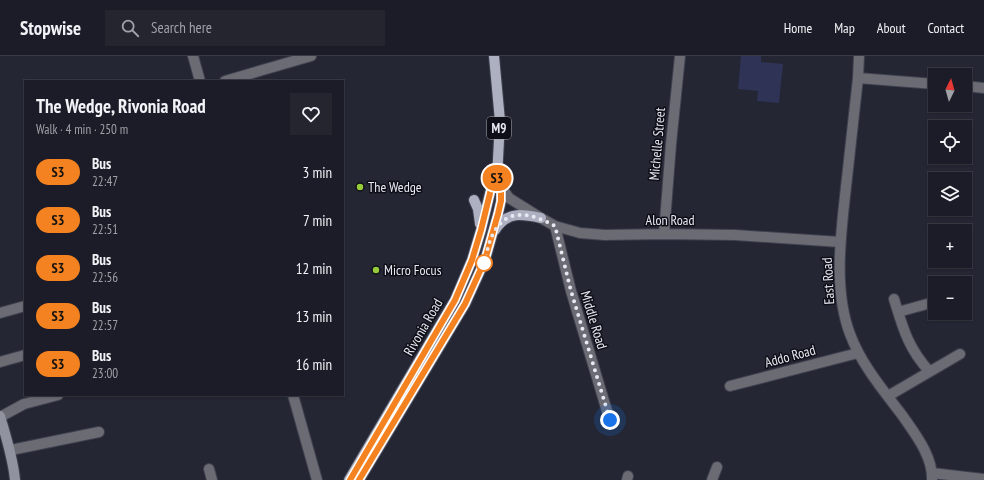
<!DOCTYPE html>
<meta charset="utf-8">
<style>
:root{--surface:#1b1c27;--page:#24252f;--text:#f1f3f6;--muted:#a0a1a7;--line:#393a44}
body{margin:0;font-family:"PT Sans Narrow",sans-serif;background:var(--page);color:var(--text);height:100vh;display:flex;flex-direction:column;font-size:15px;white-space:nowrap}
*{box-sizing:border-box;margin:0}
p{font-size:13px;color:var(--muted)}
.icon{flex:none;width:22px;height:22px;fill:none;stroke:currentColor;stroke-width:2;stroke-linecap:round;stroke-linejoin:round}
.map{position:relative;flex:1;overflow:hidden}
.drawer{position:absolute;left:24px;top:24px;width:320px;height:316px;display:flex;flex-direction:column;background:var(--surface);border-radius:0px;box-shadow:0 1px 3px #0004,0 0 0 1px var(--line)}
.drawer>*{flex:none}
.badge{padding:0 8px;border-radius:13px;font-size:14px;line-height:26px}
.needle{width:26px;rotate:5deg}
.controls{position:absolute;left:928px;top:12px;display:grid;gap:8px}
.controls a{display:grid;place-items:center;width:44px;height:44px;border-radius:0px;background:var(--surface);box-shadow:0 1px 3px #0004,0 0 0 1px var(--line);font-size:20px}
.you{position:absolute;width:20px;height:20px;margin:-10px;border:3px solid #fff;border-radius:50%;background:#1a73e8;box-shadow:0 0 0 6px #1a73e833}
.map>.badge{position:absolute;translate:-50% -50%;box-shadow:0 0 0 2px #fff}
.round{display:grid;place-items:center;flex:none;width:42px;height:42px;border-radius:0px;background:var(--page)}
.headline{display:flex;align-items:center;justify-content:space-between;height:68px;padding:0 12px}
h1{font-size:19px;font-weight:800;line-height:30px}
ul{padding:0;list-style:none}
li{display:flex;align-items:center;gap:12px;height:48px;padding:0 12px}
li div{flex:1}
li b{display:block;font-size:15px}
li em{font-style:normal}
li .badge{min-width:44px;font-weight:700;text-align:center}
header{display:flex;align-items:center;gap:24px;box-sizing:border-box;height:56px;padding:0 20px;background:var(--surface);border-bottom:1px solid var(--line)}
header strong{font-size:19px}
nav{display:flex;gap:22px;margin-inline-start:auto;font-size:14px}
.search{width:280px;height:36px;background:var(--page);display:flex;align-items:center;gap:10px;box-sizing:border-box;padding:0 14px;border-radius:0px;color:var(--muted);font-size:15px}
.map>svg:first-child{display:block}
.green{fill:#2f3356}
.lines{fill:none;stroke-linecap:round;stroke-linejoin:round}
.minor-casing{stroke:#3f414f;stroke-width:12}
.secondary-casing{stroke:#3f414f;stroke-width:12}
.primary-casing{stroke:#3f414f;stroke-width:12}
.minor{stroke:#6a6b73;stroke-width:10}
.secondary{stroke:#90929f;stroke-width:10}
.primary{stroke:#adb0c0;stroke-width:10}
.line-casing{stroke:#fff;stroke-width:9}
.line{stroke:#f58220;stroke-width:6}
.walk{stroke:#e6e8f2;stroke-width:4;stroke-dasharray:0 7.2}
.poi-dot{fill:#96cc3a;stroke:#0e0f16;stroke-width:1.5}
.stop-dot{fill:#fff;stroke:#f58220;stroke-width:2}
.labels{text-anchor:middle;stroke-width:3;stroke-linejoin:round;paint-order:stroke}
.shield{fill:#0e0f16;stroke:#a5a7b0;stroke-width:1}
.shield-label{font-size:13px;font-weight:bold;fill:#e6e8f2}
.street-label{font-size:14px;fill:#e6e8f2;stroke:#0e0f16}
.poi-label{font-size:14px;fill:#e6e8f2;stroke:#0e0f16;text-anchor:start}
</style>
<header>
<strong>Stopwise</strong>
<div class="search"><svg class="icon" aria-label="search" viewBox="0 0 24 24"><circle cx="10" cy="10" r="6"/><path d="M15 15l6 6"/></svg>Search here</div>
<nav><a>Home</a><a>Map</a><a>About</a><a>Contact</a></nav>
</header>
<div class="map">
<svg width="984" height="424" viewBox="0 0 984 424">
<rect width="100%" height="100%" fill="#242634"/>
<!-- green -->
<path class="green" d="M 741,0 L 761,0 L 761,6 L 783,8 L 779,47 L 757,45 L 758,35 L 738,33 Z"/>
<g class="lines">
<defs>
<path id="minor" d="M 193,0 L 200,25
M 859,0 L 858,22 C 854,58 850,94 846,131 C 841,177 833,233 850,278 C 861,308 883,334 902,359 C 915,378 933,400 932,424
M 858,22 L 935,28
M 225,25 L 311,0
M 965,30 L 984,32
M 497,130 L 501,131 L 509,142 L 541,162 L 555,170 L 580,177 L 605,179 L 664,178 L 735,179 L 840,186
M 555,170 L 571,235 L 610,365
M 664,178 L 671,88 L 680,0
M 894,243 C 903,272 908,292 929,315
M 898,256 L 927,248
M 0,257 L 25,250
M 0,306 L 25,299
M 730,330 L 858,297
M 293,339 L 317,424
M 888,340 L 960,298
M 0,361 L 24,348 L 58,339
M 11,394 L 99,376
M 209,413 L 212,424
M 932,417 L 984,423
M 627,424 L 628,420
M 712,424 L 717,411"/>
<path id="secondary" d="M 0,360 C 6,381 13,402 15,424"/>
<path id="primary" d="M 474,144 L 478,153 L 480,168
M 495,174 C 507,155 522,158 541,162
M 349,424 L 455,244 L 472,204 L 481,174 L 492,129 L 497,122
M 359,424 L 465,248 L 485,204 L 498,158 L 501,145 L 501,131 L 497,122 L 500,65 L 494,0"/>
</defs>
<!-- minor casing -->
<use href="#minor" class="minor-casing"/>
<!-- secondary casing -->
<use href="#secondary" class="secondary-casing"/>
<!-- primary casing -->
<use href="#primary" class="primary-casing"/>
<!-- minor -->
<use href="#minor" class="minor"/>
<!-- secondary -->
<use href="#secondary" class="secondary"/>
<!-- primary -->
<use href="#primary" class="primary"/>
</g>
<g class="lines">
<defs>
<path id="line" d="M 350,424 L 455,244 L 472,204 L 481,174 L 492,129 L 497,122 L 501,131 L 501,145 L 498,158 L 485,204 L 465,248 L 359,424"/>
</defs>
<!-- line casing -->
<use href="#line" class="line-casing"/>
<!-- line -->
<use href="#line" class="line"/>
<!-- walk -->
<path class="walk" d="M 484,207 C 487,198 488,188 492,180 C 506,150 531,157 555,170 L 571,235 L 610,364"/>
</g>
<!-- markers -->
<g class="poi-dot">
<circle cx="360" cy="131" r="4"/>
<circle cx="376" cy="214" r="4"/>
</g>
<circle class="stop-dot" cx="484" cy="207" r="8"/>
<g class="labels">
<!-- shield labels -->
<rect class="shield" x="487" y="61" width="24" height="22" rx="3"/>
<g class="shield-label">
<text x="499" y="77">M9</text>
</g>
<!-- street labels -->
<g class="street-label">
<text transform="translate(657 88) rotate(-85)" y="5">Michelle Street</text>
<text x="670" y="169">Alon Road</text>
<text transform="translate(828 225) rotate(-93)" y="5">East Road</text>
<text transform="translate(594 264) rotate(73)" y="5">Middle Road</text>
<text transform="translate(423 271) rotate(-60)" y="5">Rivonia Road</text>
<text transform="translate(790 300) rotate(-15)" y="5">Addo Road</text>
</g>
<!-- poi labels -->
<g class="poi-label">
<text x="368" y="136">The Wedge</text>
<text x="384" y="219">Micro Focus</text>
</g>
</g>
</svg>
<div class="controls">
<a><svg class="needle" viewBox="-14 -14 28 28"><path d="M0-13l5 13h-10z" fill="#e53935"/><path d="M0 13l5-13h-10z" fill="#a0a1a7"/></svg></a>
<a><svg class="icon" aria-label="locate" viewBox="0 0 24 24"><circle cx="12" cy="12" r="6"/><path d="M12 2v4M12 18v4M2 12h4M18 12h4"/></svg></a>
<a><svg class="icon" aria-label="layers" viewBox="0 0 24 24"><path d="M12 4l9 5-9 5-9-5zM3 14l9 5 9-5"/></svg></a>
<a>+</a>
<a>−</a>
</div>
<div class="you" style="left:610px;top:364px"></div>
<b class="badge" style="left:497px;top:122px;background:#f58220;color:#111">S3</b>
<section class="drawer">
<div class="headline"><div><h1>The Wedge, Rivonia Road</h1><p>Walk · 4 min · 250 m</p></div><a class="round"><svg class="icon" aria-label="heart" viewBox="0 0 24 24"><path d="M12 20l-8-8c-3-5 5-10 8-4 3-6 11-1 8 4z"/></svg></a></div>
<ul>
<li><span class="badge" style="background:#f58220;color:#111">S3</span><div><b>Bus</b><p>22:47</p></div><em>3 min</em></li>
<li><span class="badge" style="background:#f58220;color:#111">S3</span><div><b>Bus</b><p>22:51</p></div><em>7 min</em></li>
<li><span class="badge" style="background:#f58220;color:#111">S3</span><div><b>Bus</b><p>22:56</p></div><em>12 min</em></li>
<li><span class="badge" style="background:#f58220;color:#111">S3</span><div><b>Bus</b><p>22:57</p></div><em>13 min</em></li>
<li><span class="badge" style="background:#f58220;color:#111">S3</span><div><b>Bus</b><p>23:00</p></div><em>16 min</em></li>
</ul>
</section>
</div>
